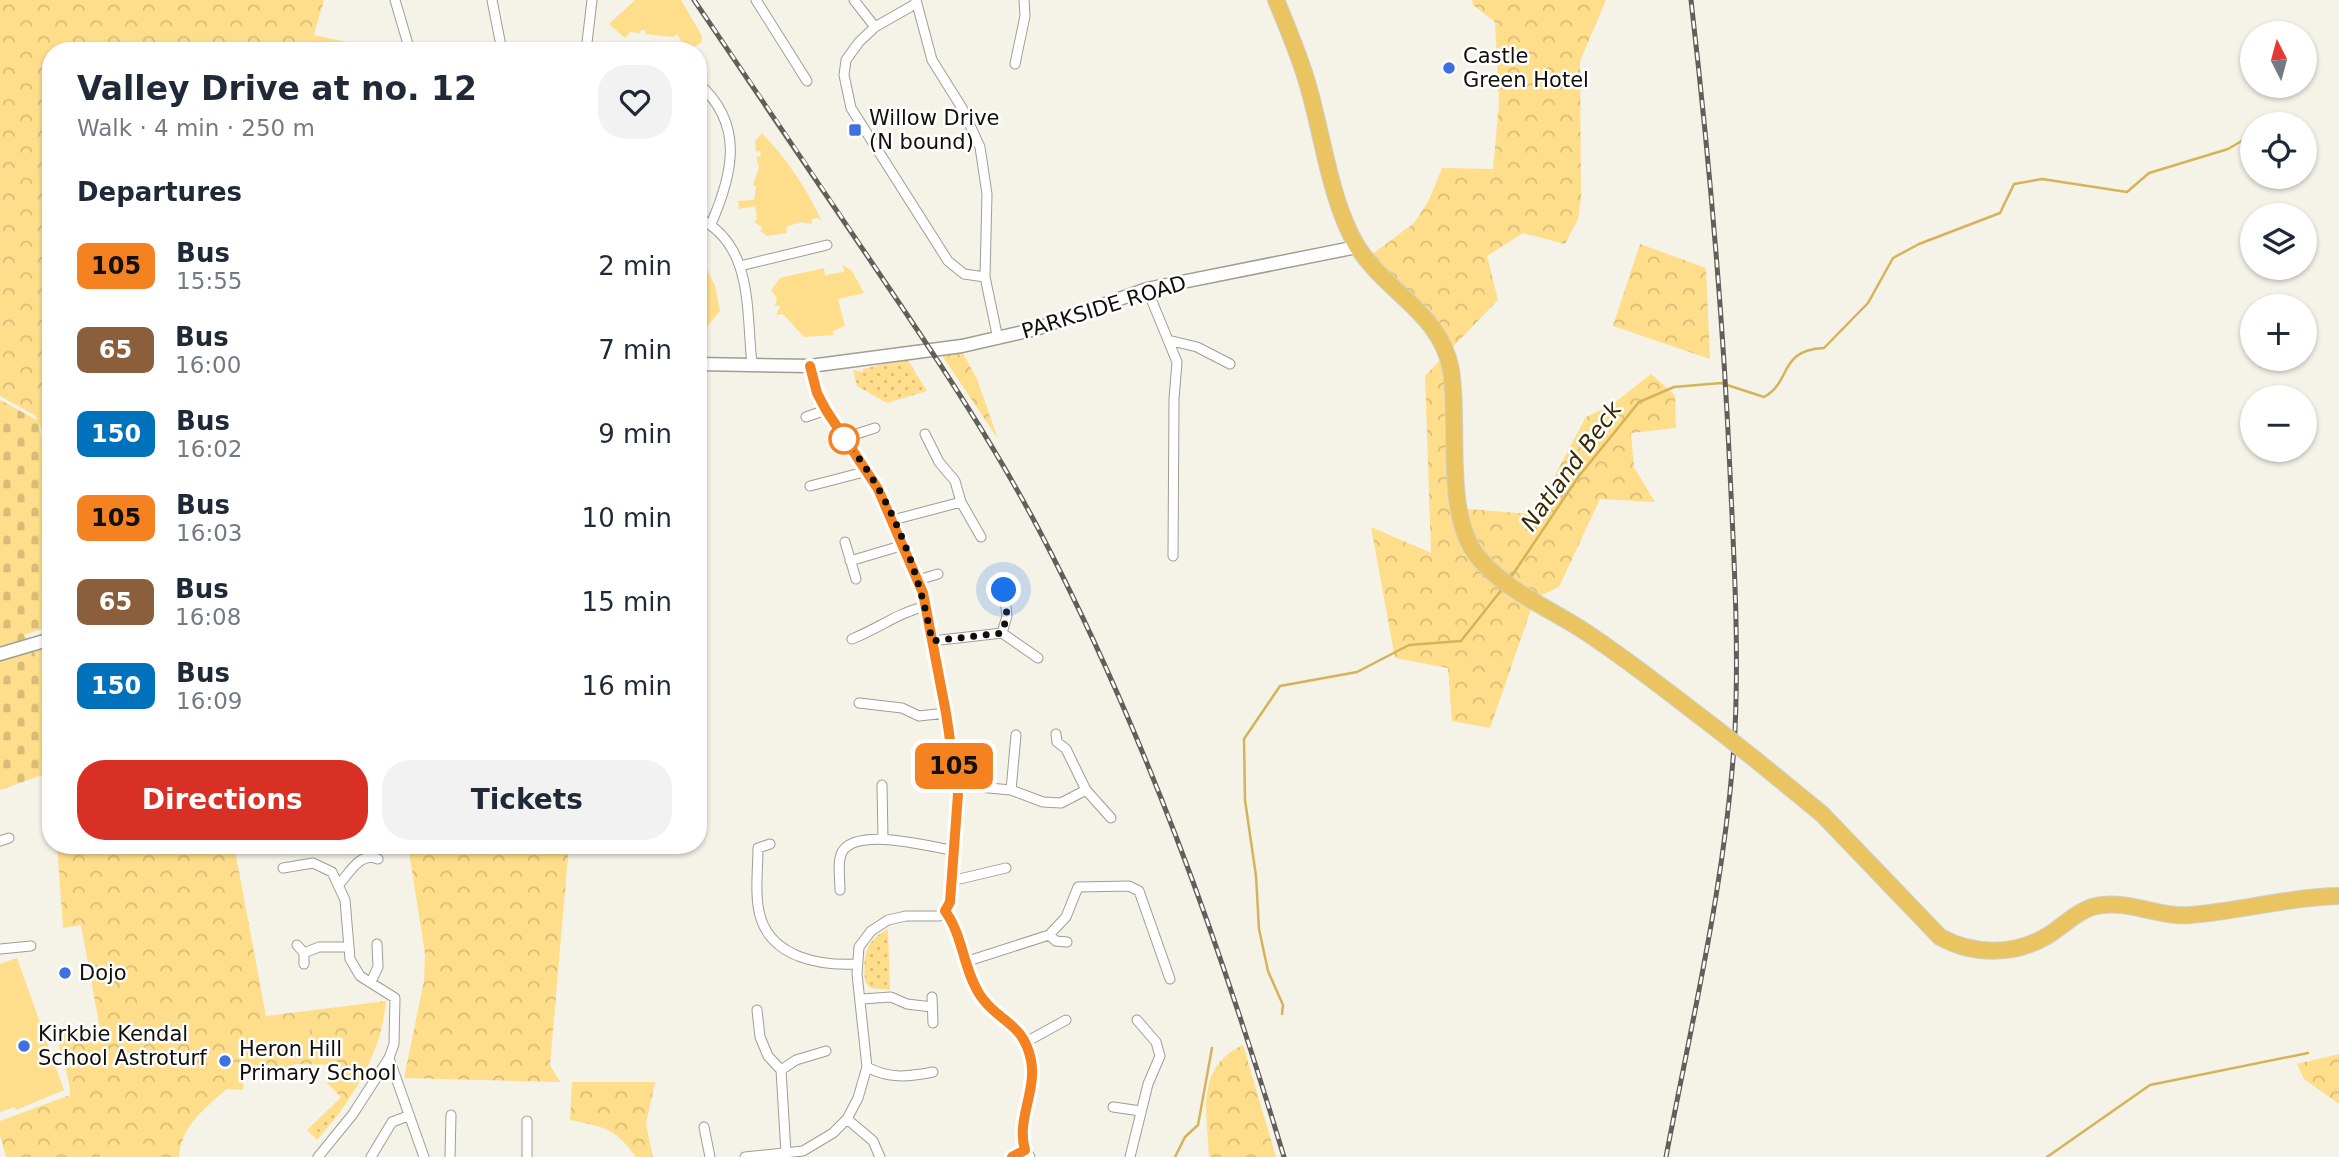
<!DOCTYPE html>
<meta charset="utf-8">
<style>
:root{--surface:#fff;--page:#f2f2f3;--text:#1f2937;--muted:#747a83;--accent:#d93025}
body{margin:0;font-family:"DejaVu Sans",sans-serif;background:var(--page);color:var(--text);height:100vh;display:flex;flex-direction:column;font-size:26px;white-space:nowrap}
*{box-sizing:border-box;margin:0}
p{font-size:23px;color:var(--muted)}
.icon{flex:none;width:38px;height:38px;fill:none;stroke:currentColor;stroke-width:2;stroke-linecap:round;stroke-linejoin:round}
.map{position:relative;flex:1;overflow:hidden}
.details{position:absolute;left:42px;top:42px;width:665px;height:812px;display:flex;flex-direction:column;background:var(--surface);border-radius:28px;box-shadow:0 2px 5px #0004}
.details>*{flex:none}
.badge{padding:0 14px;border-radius:10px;font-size:24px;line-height:46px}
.needle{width:46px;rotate:354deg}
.tools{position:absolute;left:2240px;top:21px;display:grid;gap:14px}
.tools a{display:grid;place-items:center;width:77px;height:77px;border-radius:50%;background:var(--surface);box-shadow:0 2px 5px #0004;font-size:35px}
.you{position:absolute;width:35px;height:35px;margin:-18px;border:5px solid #fff;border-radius:50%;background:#1a73e8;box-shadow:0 0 0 10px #1a73e833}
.map>.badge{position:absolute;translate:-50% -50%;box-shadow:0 0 0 4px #fff}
h2{padding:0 35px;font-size:26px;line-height:63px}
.round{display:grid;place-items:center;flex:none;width:74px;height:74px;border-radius:28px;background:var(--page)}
.headline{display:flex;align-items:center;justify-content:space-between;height:119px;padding:0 35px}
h1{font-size:33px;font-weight:600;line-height:52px}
.button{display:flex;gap:14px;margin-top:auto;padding:14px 35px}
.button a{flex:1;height:80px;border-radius:28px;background:var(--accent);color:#fff;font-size:28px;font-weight:600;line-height:80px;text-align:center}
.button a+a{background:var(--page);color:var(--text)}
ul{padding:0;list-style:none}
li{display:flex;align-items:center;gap:21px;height:84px;padding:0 35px}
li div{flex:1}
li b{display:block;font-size:26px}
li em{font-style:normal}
li .badge{min-width:77px;font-weight:700;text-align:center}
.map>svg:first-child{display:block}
.grass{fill:url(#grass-dots)}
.forest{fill:url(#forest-crowns)}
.cemetery{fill:url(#cemetery-stones)}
.garden{fill:#fede8b}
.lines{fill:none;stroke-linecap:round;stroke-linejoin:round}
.stream{stroke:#d5b358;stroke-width:2.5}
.street-casing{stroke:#a09d94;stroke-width:11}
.secondary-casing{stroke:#a09d94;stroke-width:15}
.highway-casing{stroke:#cfcfce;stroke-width:18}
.street{stroke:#fff;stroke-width:9}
.secondary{stroke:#fff;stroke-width:12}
.highway{stroke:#e9c460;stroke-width:16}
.rail-casing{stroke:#625f5a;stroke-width:5}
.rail{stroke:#fff;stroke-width:2.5;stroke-dasharray:8;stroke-linecap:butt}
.highway-bridge-casing{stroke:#cfcfce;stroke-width:18;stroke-linecap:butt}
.highway-bridge{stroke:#e9c460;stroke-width:16}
.line-casing{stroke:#fff;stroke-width:16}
.line{stroke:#f58220;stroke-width:10}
.walk{stroke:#110f0c;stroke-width:7;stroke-dasharray:0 12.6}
.poi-dot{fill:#3f70e1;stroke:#fff;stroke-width:2.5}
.stop-dot{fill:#fff;stroke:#f58220;stroke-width:3.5}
.labels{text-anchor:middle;stroke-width:5;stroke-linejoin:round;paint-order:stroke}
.poi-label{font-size:21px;fill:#110f0c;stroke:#fff;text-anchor:start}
.street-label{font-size:21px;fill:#110f0c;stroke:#fff}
.water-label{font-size:23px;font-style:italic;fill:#372901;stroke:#fff}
</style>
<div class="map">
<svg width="2339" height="1157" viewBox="0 0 2339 1157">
<defs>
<pattern id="grass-dots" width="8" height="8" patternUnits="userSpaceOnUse" patternTransform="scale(1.75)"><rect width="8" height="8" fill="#fede8b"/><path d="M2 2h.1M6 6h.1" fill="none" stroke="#d9bd77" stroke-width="1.8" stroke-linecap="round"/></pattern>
<pattern id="forest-crowns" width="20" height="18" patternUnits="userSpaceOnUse" patternTransform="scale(1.75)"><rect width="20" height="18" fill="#fede8b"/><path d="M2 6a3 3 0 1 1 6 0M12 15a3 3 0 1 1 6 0" fill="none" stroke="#d9bd77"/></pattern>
<pattern id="cemetery-stones" width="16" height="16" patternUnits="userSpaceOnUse" patternTransform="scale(1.75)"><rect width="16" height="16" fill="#fede8b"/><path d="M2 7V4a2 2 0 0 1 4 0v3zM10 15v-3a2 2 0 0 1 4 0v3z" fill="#d9bd77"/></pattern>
</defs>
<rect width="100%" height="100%" fill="#f5f2e8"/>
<!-- grass -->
<path class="grass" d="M 907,359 L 927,391 L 887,403 L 857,386 L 853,370 L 863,372 L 863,369 Z
M 888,929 L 890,990 L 870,988 L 865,981 C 863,956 865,941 888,929 Z
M 331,1107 L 338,1115 L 317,1140 L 307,1130 Z"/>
<!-- forest -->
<path class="forest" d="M 0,0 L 324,0 L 309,51 L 51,51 L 51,409 L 36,416 L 0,396 Z
M 1472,0 L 1606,0 L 1580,61 L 1581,198 L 1578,219 L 1565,244 L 1523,233 L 1487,256 L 1498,300 L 1447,353 L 1456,508 L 1541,515 L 1557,471 L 1586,417 L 1613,404 L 1651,374 L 1675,395 L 1676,428 L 1631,433 L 1634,467 L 1655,502 L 1600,499 L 1559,587 L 1535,598 L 1490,728 L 1452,721 L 1448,668 L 1395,658 L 1371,527 L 1431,553 L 1425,376 L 1447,353 L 1366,259 L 1414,223 L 1428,202 L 1442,168 L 1493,169 L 1499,103 L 1495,22 L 1473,5 Z
M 1640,244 L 1706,268 L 1710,359 L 1613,326 Z
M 961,350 L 977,379 L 998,439 L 941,354 Z
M 57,845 L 234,845 L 266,1016 L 386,1001 C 382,1045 363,1080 338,1115 L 331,1107 L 341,1097 L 327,1083 L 340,1065 L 294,1064 L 285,1081 L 277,1081 L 278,1067 L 245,1065 L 243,1090 L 227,1089 C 204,1109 181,1126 179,1157 L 6,1157 L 0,1135 L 0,1121 L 70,1095 C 70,1073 59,1055 57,1033 L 100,1029 L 81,925 L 63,928 Z
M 408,845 L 569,845 L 550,1065 L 560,1082 L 404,1078 L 424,981 L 425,954 Z
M 1243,1045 L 1276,1157 L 1209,1157 C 1207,1113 1195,1067 1243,1045 Z
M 2339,1054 L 2339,1104 L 2304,1079 L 2297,1064 Z
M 572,1082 L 655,1082 L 646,1124 L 653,1157 L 636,1157 C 615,1128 605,1127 570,1120 Z"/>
<!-- cemetery -->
<path class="cemetery" d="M 0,400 L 37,420 L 36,416 L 51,404 L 51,455 L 39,424 L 51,486 L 51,626 L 24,635 C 52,675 51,724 51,772 L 0,790 Z"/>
<!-- garden -->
<path class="garden" d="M 635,0 L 681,0 L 702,36 L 701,43 L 694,47 L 681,41 L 677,34 L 673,37 L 645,34 L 645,30 L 641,30 L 640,33 L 630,32 L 625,38 L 609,24 Z
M 314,35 L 389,51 L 309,51 Z
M 762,133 C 786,158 808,190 822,222 L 818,218 L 812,219 L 812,224 L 800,222 L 786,227 L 787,233 L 767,236 L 760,231 L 762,227 L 754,222 L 757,219 L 755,206 L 739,209 L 738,201 L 754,200 L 756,186 L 753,185 L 759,167 L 756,157 L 761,156 L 760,151 L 756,152 L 755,141 Z
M 698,250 L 715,286 L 720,311 L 699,336 Z
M 843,265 L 852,271 L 864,293 L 838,299 L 845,326 L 833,331 L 833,335 L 804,337 L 783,314 L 776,315 L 780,306 L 775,306 L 777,298 L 771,290 L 780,278 L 824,268 L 825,275 L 844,272 Z
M 51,642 L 51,704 L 33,648 Z
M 17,958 L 64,1090 L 16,1110 L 15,1107 L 0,1112 L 0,964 Z
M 309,1021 L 311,1048 L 247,1053 L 244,1027 Z
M 152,1143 L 153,1157 L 100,1157 L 99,1148 Z"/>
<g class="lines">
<!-- stream -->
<path class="stream" d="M 1509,580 L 1579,476 L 1639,402 L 1674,387 L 1721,383 L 1764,397 C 1792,382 1778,350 1824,348 L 1868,303 L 1893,258 L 1919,244 L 2000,213 L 2014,184 L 2042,179 L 2127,192 L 2149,173 L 2228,149 L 2252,135
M 1282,1014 L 1283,1005 L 1268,971 L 1259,929 L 1256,876 L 1245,800 L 1244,739 L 1280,686 L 1357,672 L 1409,645 L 1461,641 L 1503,588
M 1175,1157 L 1185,1137 L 1198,1125 L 1212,1048
M 2047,1157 L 2150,1085 L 2308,1053"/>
<defs>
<path id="street" d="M 395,0 L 410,51
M 492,0 L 502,51
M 756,0 L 807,81
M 854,0 L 875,27
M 916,0 L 932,60 L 962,108 L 980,147 L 987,194 L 985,277 L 998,339
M 917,3 L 875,27 L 859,42 L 846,60 L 844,75 L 851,108 L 948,261 L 964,274 L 985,277
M 586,51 L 592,0
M 1015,64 L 1025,16 L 1024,0
M 698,83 C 745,124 733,174 711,224
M 698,218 C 754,244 746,312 752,364
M 740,266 L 827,245
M 1147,289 L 1177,362 L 1174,399 L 1173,556
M 1168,340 L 1197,347 L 1230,364
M 810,366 L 817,393 L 826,410 L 879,489 L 923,593 L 946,713 L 958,794 L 950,902 L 945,911 C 963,935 963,970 980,996 C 997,1022 1021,1020 1030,1057 C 1039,1092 1009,1125 1030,1157
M 806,417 L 826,410
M 925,434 L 939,462 L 955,481 L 961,502 L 981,537
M 844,438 L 875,428
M 810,486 L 868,471
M 893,520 L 961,502
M 845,542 L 856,579
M 850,561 L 904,545
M 918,580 L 938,574
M 1002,633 L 1007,616 L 1004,590
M 852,639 C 880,628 895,614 926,606
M 932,641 L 1002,633 L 1038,658
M 859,703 L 902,708 L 919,716 L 946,713
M 1056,734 L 1057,742 L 1066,749 L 1086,790 L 1111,818
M 882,785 L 883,839
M 956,785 L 1011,790 L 1043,802 L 1061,803 L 1086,790
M 1011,790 L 1016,735
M 0,841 L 9,838
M 770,844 L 758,848 C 758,870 754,898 761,919 C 774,958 821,966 857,964
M 365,845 L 368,856
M 283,868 L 313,863 L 332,872 L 345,900 L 350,959 L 360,976 L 395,998 L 394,1044 L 389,1058 L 353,1114 L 318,1157
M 951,881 L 1006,868
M 340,883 C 351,871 360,852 378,859
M 840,890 C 840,879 837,862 842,852 C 857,827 927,846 951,850
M 1049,935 L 1056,941 L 1067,942
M 297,945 L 304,953 L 304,964
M 0,949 L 31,946
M 304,953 L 319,947 L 349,947
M 965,962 L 1049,935 L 1066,917 L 1078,887 L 1129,886 L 1139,891 L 1170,979
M 371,982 L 378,967 L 377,944
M 932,997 L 933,1023
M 862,999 L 891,997 L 907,1004 L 932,1007
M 757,1010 L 760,1037 L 768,1056 L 781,1070 L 786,1153
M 1026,1042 L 1066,1020
M 389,1058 L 424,1157
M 867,1067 C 889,1079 908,1077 933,1072
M 781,1070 L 796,1060 L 826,1051
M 1113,1107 L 1141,1111
M 847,1119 L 873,1141 L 880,1157
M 704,1127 L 710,1157
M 371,1157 L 392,1122 L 408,1116
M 450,1157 L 451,1115
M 527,1157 L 527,1121
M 745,1157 L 803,1151 L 833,1133 L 847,1119 L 858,1098 L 867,1067 L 857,974 L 859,947 L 871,931 L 888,920 L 906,916 L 939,916 L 945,911
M 1012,1157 L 1025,1150
M 1130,1157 L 1148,1084 L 1160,1056 L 1156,1042 L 1137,1020"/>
<path id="secondary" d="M 698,364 L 810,366 L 962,346 L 1036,329 L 1147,289 L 1357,247
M 0,654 L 51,639"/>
<path id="highway" d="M 1276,0 C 1288,29 1301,59 1309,89 C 1323,138 1331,203 1357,246 C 1385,292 1441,313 1451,370 C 1460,424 1443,514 1478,557 C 1506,591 1545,606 1581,629 C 1629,660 1673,696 1718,730
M 1756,760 L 1822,814 L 1940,937 C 1973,955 2013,956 2047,936 C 2064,926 2080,907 2102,905 C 2132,901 2160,918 2191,915 C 2241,911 2289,897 2339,896"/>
</defs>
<!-- street casing -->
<use href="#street" class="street-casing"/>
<!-- secondary casing -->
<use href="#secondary" class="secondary-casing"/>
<!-- highway casing -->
<use href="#highway" class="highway-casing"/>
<!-- street -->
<use href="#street" class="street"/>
<!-- secondary -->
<use href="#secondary" class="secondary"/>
<!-- highway -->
<use href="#highway" class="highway"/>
<defs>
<path id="rail" d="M 694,0 C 760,96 825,192 889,288 C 942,366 994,445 1038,528 C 1143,728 1219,941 1284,1157
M 1666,1157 C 1693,1015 1727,875 1735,730 C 1739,644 1734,558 1730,472 C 1723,314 1709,157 1691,0"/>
</defs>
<!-- rail casing -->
<use href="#rail" class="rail-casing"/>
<!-- rail -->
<use href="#rail" class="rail"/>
<defs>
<path id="highway-bridge" d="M 1718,730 L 1756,760"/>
</defs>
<!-- highway-bridge casing -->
<use href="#highway-bridge" class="highway-bridge-casing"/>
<!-- highway-bridge -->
<use href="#highway-bridge" class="highway-bridge"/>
</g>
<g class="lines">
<defs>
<path id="line" d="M 810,366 L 817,393 L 826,410 L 878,489 L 923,593 L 946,713 L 958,794 L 950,902 L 945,911 C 963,935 963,969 980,995 C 997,1022 1023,1021 1031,1060 C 1037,1092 1016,1119 1025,1150 L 1012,1157"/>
</defs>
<!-- line casing -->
<use href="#line" class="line-casing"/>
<!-- line -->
<use href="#line" class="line"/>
<!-- walk -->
<path class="walk" d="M 844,439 C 890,493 919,570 932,641 L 1002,633 L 1007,616 L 1004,590"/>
</g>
<!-- markers -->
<g class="poi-dot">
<circle cx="1449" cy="68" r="7"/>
<rect x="848" y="123" width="14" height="14" rx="3.5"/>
<circle cx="65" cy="973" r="7"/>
<circle cx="24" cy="1046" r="7"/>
<circle cx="225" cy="1061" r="7"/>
</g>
<circle class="stop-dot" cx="844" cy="439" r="14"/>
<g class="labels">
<!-- poi labels -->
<g class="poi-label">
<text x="1463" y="63">Castle<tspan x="1463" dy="24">Green Hotel</tspan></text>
<text x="869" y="125">Willow Drive<tspan x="869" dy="24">(N bound)</tspan></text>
<text x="79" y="980">Dojo</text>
<text x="38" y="1041">Kirkbie Kendal<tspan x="38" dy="24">School Astroturf</tspan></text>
<text x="239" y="1056">Heron Hill<tspan x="239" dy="24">Primary School</tspan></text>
</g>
<!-- street labels -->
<g class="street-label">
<text transform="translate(1104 307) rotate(-17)" y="7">PARKSIDE ROAD</text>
</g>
<!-- water labels -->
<g class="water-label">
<text transform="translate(1571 466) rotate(-54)" y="8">Natland Beck</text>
</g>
</g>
</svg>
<div class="tools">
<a><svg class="needle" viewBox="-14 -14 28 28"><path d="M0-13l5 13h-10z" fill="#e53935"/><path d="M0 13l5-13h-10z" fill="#747a83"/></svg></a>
<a><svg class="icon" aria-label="locate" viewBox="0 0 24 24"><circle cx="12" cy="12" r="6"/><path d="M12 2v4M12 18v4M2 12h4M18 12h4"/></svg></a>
<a><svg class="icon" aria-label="layers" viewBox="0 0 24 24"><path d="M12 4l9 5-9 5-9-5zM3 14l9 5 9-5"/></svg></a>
<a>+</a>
<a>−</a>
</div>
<div class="you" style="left:1004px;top:590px"></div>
<b class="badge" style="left:954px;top:766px;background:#f58220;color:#111">105</b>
<section class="details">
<div class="headline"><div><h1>Valley Drive at no. 12</h1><p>Walk · 4 min · 250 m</p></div><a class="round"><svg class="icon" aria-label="heart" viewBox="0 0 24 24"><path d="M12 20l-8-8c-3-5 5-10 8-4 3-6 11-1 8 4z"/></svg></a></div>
<h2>Departures</h2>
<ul>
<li><span class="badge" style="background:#f58220;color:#111">105</span><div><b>Bus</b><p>15:55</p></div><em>2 min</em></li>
<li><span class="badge" style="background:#8b5e3c;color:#fff">65</span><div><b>Bus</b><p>16:00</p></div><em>7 min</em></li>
<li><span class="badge" style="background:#0072bc;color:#fff">150</span><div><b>Bus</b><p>16:02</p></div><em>9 min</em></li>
<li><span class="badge" style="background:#f58220;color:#111">105</span><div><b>Bus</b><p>16:03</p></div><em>10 min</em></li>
<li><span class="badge" style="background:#8b5e3c;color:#fff">65</span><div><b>Bus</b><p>16:08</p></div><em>15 min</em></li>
<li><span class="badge" style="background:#0072bc;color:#fff">150</span><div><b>Bus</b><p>16:09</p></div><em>16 min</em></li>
</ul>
<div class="button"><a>Directions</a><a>Tickets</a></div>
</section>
</div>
